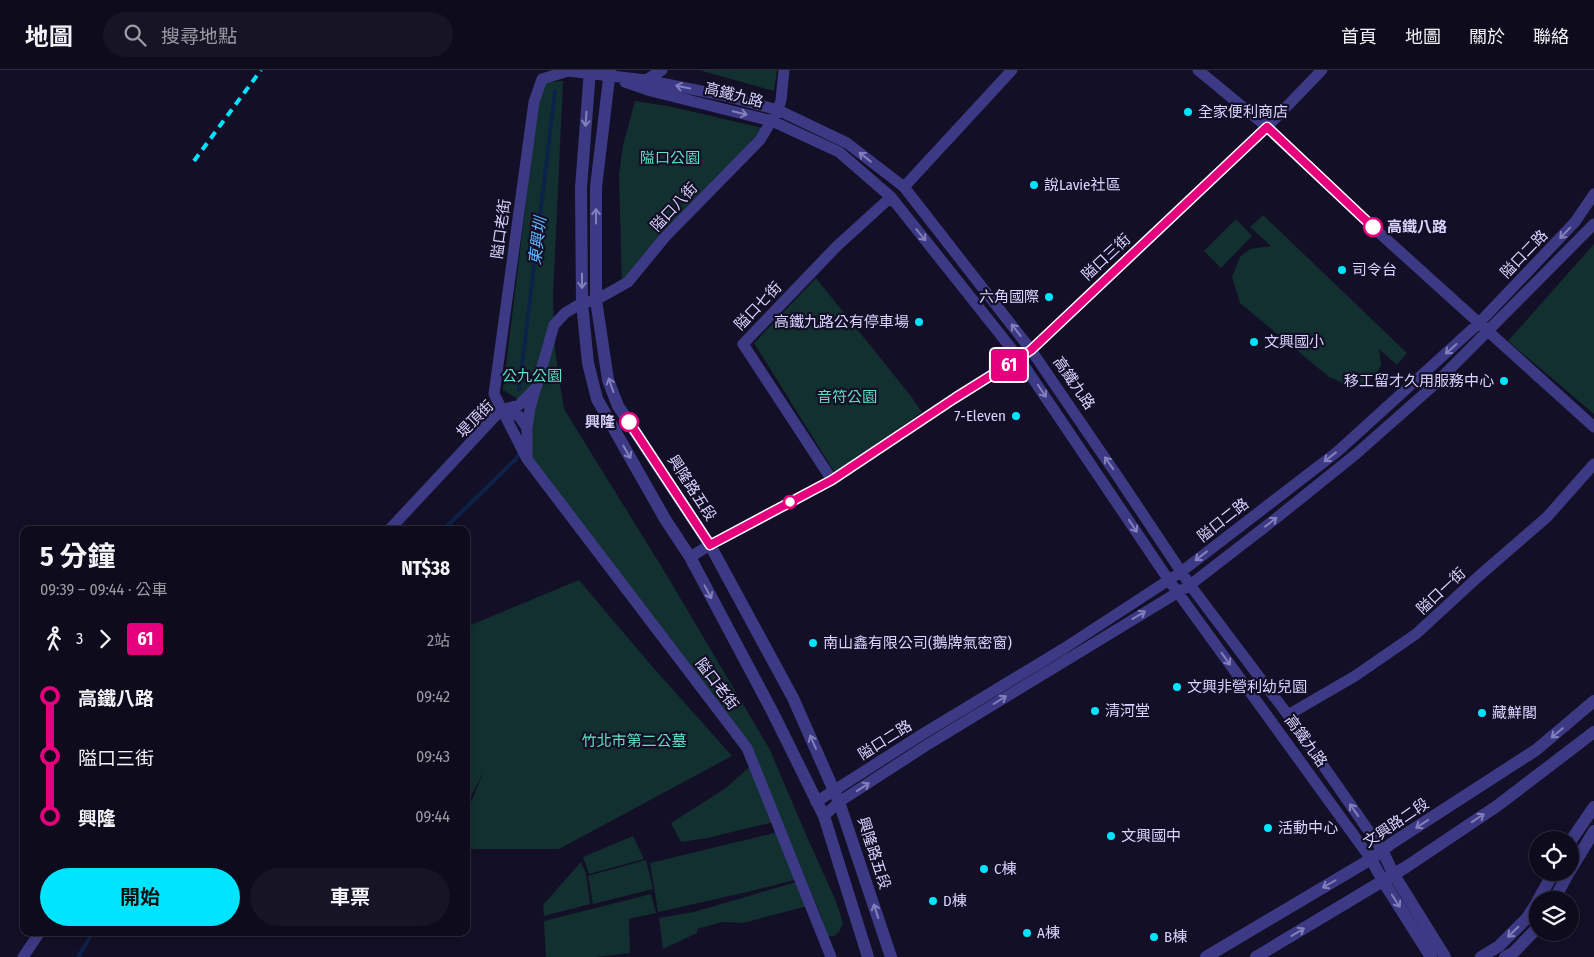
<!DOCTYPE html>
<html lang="zh-TW">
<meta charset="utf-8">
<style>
:root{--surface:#0e0b1c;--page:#171425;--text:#f1f3f6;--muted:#9b9ba3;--line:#2e2b3b;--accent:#00e5ff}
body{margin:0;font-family:"Fira Sans Condensed","Noto Sans TC",sans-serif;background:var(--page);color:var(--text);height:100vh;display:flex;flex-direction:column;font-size:19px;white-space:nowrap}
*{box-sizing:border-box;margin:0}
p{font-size:16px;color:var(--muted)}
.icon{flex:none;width:28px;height:28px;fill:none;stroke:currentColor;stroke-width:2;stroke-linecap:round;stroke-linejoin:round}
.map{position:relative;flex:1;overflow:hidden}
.panel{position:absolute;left:20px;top:456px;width:450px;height:410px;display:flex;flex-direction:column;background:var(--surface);border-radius:10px;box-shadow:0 2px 12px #0003,0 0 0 1px var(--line)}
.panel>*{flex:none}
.badge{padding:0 10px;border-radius:4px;font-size:18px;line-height:32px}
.controls{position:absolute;left:1529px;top:761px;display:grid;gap:10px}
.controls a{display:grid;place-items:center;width:50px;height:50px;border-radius:50%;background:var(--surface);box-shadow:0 2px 12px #0003,0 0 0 1px var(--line);font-size:25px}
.map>.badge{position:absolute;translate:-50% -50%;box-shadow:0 0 0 2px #fff}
.legs{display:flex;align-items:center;gap:8px;height:55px;padding:0 20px;font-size:16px}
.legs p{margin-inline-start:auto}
.head{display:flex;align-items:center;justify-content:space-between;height:85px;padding:0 20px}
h1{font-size:28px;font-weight:700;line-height:38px}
.button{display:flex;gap:10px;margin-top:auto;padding:10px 20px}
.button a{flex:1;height:58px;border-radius:30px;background:var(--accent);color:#111;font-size:20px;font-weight:700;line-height:58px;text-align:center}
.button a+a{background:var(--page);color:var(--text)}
ul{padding:0 20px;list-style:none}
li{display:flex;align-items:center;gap:18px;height:60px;font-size:19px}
li i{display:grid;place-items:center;width:8px;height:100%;margin:0 6px;background:currentColor}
li i::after{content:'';width:12px;height:12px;margin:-6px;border:4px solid;border-radius:50%;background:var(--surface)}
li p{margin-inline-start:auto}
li:first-child i{background:linear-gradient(#0000 50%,currentColor 0)}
li:last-child i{background:linear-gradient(currentColor 50%,#0000 0)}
header{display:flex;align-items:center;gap:30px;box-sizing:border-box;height:70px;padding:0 25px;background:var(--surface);border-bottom:1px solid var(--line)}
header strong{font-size:24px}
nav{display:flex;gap:28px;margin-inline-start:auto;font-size:18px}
.search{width:350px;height:45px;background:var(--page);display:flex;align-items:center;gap:12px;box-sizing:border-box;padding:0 18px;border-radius:28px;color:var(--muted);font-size:19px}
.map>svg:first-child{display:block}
.green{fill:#12302f}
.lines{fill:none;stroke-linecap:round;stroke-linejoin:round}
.stream{stroke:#0c2248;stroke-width:4}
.minor{stroke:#3d3a85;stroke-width:11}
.tertiary{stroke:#3d3a85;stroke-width:12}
.rail{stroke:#00e5ff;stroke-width:4;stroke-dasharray:8 6;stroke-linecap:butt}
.oneway{stroke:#837fbc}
.line-1-casing{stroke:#fff;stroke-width:11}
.line-1{stroke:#e6007e;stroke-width:8}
.poi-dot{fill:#00e5ff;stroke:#130f26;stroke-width:2}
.stop-1-dot{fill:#fff;stroke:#e6007e;stroke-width:2.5}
.labels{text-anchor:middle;stroke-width:4.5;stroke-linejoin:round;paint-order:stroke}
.street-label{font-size:15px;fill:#d9d4ff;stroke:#130f26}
.poi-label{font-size:15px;fill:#d9d4ff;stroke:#130f26;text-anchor:start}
.park-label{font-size:15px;fill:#5fe0c0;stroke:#130f26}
.stop-label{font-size:15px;font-weight:bold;fill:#d9d4ff;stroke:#130f26;text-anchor:start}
.water-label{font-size:16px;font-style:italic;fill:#62b6ff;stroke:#130f26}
</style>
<header>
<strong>地圖</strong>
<div class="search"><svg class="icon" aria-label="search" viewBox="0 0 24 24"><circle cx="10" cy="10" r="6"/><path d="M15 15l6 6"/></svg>搜尋地點</div>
<nav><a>首頁</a><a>地圖</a><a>關於</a><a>聯絡</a></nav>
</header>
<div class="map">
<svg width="1594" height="887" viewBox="0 0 1594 887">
<rect width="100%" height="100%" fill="#130f26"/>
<!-- green -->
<path class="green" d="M 699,0 L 777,0 L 774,21 Z
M 563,11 L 553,227 L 555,281 L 564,339 L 666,504 L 770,680 L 807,767 L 836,831 L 843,853 L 839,862 L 834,866 L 828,866 L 823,859 L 823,851 L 750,674 L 530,385 L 534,339 L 503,320 L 538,34 L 546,12 Z
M 635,31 L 668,36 L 763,58 L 622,216 L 619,104 L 623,75 Z
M 1263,145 L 1407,283 L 1397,295 L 1379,279 L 1381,295 L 1375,306 L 1365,313 L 1348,315 L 1329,307 L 1240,233 L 1232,207 L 1240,187 L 1250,179 L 1271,176 L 1250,157 Z
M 1236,149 L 1252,166 L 1221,198 L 1204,181 Z
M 1594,174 L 1594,344 L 1508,271 Z
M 816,208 L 910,325 L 922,342 L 835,403 L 754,273 Z
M 579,510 L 650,594 L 732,686 L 559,779 L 466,779 L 466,744 L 484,701 L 466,736 L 466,557 Z
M 756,691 L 778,751 L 707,768 L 681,772 L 671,753 L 726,718 Z
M 783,761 L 802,808 L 747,822 L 658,842 L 650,793 Z
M 633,766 L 644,789 L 589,804 L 583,787 Z
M 646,790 L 653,819 L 593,834 L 588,806 Z
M 581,792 L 586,803 L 590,834 L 544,846 L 543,835 Z
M 803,810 L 811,835 L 743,853 L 722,852 L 697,859 L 697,863 L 663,879 L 659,848 L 694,842 Z
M 651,824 L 656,843 L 629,849 L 630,883 L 596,887 L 546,887 L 544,851 Z"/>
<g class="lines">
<!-- stream -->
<path class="stream" d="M 519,320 L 555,21
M 443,460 L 515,390 L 521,382
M 78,887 L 93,862"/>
<!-- minor -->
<path class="minor" d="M 1198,0 L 1267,57 L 1375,159 L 1594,357
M 646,10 L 662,0
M 625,12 L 651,21 L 772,51 L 839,82 L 891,127 L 1019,288 L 1168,509 L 1371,789
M 904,117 L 1012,0
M 501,340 L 519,346 L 527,358 L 527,388
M 527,358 L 530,338 L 535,320
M 832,410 L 743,274 L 837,176 L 891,127
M 389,460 L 501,340 L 519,335 L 536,318 L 554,255 L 565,243 L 582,233 L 596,230 L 628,212 L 665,167 L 760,70 L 778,40 L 781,30 L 784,0
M 690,487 L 710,475 L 832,410 L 955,328 L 1019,288 L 1031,280 L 1267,57 L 1322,0
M 1288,645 L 1355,606 L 1416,564 L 1479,506 L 1547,447 L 1594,394
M 816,732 L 921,665 L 1063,579 L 1181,502 L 1337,382 L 1479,253 L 1575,152 L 1594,124
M 824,746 L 839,732 L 927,675 L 1190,515 L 1279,446 L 1356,384 L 1433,316 L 1594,154
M 23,887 L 40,862
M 831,887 L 747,678 L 527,389 L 494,324 L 534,32 L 542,9 L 568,1 L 646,10 L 721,25 L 778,40 L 847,73 L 904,117 L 1031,280 L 1116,404 L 1190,515 L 1288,645 L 1382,780"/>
<!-- tertiary -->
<path class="tertiary" d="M 590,0 L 581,118 L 582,233 L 588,293 L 597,329 L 665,449 L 690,487 L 773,643 L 824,746 L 868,887
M 610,0 L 596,117 L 596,230 L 608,310 L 618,336 L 710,475 L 793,628 L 839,732 L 891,887
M 1570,772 L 1594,737
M 1382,780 L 1394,805 L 1445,887
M 1371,789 L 1383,811 L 1431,887
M 1570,801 L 1594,761
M 1538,830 L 1554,802
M 1554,830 L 1569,802
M 1206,887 L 1371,789 L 1392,773 L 1536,680 L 1594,631
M 1256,887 L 1406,797 L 1497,736 L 1594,662
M 1481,887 L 1499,876 L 1527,848 L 1538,831
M 1505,887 L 1514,882 L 1538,857"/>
<!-- rail -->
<path class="rail" d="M 194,91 L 261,0"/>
</g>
<!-- one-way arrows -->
<defs><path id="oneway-shaft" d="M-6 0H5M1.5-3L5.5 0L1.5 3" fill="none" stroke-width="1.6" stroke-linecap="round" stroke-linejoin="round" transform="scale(1.25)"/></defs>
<g class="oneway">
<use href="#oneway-shaft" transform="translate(683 17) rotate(-169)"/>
<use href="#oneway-shaft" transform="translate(740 43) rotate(14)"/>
<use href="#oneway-shaft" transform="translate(586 49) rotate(94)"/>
<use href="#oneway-shaft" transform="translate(865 87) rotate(-142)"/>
<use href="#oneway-shaft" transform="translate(596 146) rotate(-90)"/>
<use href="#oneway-shaft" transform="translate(1565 163) rotate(134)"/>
<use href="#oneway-shaft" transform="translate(921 165) rotate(51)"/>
<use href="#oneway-shaft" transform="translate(582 211) rotate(90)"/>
<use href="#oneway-shaft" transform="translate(1016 260) rotate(-128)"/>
<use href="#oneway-shaft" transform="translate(1451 279) rotate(138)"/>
<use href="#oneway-shaft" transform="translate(611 315) rotate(-109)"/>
<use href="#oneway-shaft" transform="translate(1042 321) rotate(56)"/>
<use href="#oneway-shaft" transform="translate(627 382) rotate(60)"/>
<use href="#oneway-shaft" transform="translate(1330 387) rotate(142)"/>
<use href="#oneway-shaft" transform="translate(1109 393) rotate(-125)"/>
<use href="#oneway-shaft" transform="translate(1271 452) rotate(-38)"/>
<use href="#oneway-shaft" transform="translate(1133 456) rotate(57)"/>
<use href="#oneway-shaft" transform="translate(1201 486) rotate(142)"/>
<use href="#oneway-shaft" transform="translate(708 522) rotate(62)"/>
<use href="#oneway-shaft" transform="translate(1139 545) rotate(-31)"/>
<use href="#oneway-shaft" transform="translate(1226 589) rotate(54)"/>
<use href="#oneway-shaft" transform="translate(1000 630) rotate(-32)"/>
<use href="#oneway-shaft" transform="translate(1557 663) rotate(140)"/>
<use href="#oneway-shaft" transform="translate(813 672) rotate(-114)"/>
<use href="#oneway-shaft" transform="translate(863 717) rotate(-33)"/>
<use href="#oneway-shaft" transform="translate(1354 740) rotate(-125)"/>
<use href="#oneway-shaft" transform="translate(1478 748) rotate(-34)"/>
<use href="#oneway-shaft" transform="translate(1422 754) rotate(147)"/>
<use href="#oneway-shaft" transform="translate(1329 814) rotate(150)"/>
<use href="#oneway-shaft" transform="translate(1396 831) rotate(57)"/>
<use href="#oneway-shaft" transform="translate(876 841) rotate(-108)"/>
<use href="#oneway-shaft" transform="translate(1298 862) rotate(-31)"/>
<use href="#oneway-shaft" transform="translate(1513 862) rotate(136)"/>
</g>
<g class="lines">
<defs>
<path id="line-1" d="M 629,352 L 710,475 L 832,410 L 955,328 L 1019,288 L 1031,280 L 1267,57 L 1373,157"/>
</defs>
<!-- line-1 casing -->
<use href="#line-1" class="line-1-casing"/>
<!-- line-1 -->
<use href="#line-1" class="line-1"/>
</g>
<!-- markers -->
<g class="poi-dot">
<circle cx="1188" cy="42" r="5"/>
<circle cx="1034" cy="115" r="5"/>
<circle cx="1342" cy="200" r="5"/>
<circle cx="1049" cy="227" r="5"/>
<circle cx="919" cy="252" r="5"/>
<circle cx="1254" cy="272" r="5"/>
<circle cx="1504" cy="311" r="5"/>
<circle cx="1016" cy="346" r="5"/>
<circle cx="813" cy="573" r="5"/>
<circle cx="1177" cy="617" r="5"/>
<circle cx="1095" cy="641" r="5"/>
<circle cx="1482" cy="643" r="5"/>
<circle cx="1268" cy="758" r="5"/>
<circle cx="1111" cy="766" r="5"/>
<circle cx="984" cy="799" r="5"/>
<circle cx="933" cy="831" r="5"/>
<circle cx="1027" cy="863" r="5"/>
<circle cx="1154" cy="867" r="5"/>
</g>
<g class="stop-1-dot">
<circle cx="1373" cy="157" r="9"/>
<circle cx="629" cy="352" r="9"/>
<circle cx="790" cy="432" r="6"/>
</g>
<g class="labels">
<!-- street labels -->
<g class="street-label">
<text transform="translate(734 25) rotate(14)" y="5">高鐵九路</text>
<text transform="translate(674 137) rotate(-47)" y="5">隘口八街</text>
<text transform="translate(501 159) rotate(-82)" y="5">隘口老街</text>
<text transform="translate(1524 184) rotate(-46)" y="5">隘口二路</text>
<text transform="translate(1106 187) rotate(-43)" y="5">隘口三街</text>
<text transform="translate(758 236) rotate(-46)" y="5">隘口七街</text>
<text transform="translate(1074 313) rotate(55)" y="5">高鐵九路</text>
<text transform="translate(475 349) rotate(-45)" y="5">堤頂街</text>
<text transform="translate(692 418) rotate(57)" y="5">興隆路五段</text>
<text transform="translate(1223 450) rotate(-38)" y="5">隘口二路</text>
<text transform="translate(1441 521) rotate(-43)" y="5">隘口一街</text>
<text transform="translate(717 614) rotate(53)" y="5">隘口老街</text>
<text transform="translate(885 670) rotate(-32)" y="5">隘口二路</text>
<text transform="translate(1306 671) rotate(54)" y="5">高鐵九路</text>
<text transform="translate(1396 753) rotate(-34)" y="5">文興路二段</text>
<text transform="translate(874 783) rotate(72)" y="5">興隆路五段</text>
</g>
<!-- poi labels -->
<g class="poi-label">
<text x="1198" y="47">全家便利商店</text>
<text x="1044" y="120">說Lavie社區</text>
<text x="1352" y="205">司令台</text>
<text x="1039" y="232" text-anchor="end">六角國際</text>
<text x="909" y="257" text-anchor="end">高鐵九路公有停車場</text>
<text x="1264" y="277">文興國小</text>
<text x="1494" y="316" text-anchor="end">移工留才久用服務中心</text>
<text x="1006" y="351" text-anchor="end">7-Eleven</text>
<text x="823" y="578">南山鑫有限公司(鵝牌氣密窗)</text>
<text x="1187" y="622">文興非營利幼兒園</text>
<text x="1105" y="646">清河堂</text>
<text x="1492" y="648">藏鮮閣</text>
<text x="1278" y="763">活動中心</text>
<text x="1121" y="771">文興國中</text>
<text x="994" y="804">C棟</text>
<text x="943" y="836">D棟</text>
<text x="1037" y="868">A棟</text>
<text x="1164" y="872">B棟</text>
</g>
<!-- park labels -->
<g class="park-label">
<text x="670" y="93">隘口公園</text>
<text x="532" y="311">公九公園</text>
<text x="847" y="332">音符公園</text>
<text x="634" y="676">竹北市第二公墓</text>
</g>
<!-- stop labels -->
<g class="stop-label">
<text x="1387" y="162">高鐵八路</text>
<text x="615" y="357" text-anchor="end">興隆</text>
</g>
<!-- water labels -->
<g class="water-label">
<text transform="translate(537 171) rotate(-83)" y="6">東興圳</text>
</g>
</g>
</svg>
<div class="controls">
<a><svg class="icon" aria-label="locate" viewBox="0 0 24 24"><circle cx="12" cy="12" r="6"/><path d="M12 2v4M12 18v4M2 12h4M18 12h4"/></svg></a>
<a><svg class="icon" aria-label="layers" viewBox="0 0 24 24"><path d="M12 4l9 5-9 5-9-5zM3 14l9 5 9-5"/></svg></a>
</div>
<b class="badge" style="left:1009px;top:295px;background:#e6007e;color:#fff">61</b>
<section class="panel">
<div class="head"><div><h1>5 分鐘</h1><p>09:39 – 09:44 · 公車</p></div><b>NT$38</b></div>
<div class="legs"><svg class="icon" aria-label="walk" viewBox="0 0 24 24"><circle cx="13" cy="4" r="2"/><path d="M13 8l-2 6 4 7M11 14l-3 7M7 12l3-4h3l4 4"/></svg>3<svg class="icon" aria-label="forward" viewBox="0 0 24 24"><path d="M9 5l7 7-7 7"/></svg><b class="badge" style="background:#e6007e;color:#fff">61</b><p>2站</p></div>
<ul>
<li><i style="color:#e6007e"></i><b>高鐵八路</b><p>09:42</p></li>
<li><i style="color:#e6007e"></i><span>隘口三街</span><p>09:43</p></li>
<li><i style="color:#e6007e"></i><b>興隆</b><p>09:44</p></li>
</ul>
<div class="button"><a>開始</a><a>車票</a></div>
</section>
</div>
